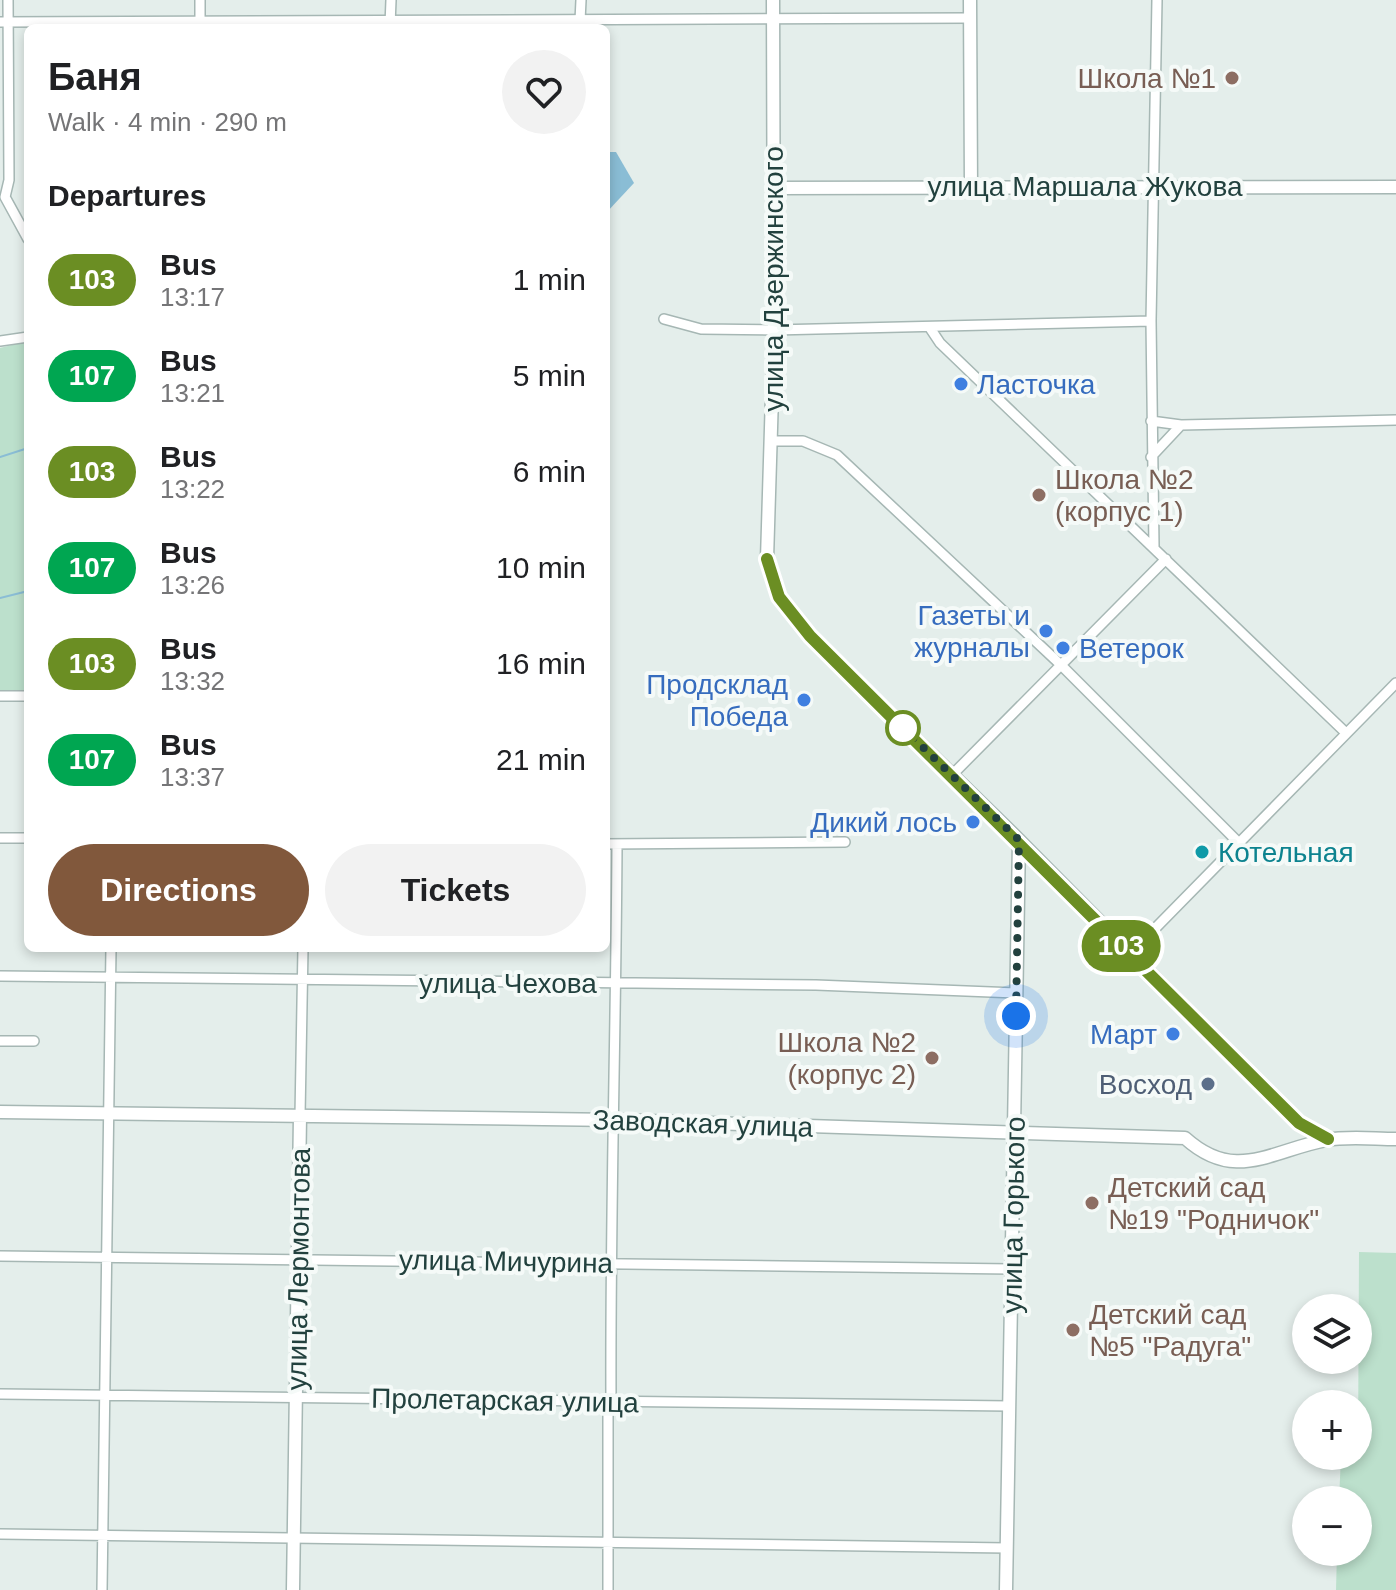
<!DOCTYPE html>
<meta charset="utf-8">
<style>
:root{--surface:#fff;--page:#f2f2f2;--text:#202124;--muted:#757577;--accent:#81583c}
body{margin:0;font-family:Helvetica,sans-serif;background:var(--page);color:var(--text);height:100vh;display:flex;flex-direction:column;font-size:30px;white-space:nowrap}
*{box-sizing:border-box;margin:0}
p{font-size:26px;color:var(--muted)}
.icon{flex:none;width:44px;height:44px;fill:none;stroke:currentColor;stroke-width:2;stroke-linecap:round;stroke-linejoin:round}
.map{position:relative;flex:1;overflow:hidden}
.panel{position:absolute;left:24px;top:24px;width:586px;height:928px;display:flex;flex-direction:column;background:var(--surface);border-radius:12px;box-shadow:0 4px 12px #0003}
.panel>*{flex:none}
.badge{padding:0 16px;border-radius:26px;font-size:28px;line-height:52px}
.buttons{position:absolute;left:1292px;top:1294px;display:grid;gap:16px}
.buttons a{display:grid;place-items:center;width:80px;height:80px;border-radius:50%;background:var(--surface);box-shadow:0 4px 12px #0003;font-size:40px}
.you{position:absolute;width:40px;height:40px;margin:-20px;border:6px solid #fff;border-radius:50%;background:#1a73e8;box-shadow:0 0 0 12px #1a73e833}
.map>.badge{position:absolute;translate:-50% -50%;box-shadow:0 0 0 4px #fff}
h2{padding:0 24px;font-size:30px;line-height:72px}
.round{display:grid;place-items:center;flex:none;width:84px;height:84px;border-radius:42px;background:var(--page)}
.summary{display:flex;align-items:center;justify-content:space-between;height:136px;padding:0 24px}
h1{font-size:38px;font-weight:700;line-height:60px}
.button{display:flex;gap:16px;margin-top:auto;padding:16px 24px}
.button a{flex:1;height:92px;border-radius:48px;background:var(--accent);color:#fff;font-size:32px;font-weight:700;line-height:92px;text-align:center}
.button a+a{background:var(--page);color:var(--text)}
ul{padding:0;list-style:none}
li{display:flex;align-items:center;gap:24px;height:96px;padding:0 24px}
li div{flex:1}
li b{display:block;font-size:30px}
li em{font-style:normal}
li .badge{min-width:88px;font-weight:700;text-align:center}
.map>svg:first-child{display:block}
.green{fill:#bce0cc}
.water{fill:#8abdd5}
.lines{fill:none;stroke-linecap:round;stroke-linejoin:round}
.stream{stroke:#8abdd5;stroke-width:2}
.minor-casing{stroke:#a6b7b4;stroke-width:12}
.tertiary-casing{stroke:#a6b7b4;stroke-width:15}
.minor{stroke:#fff;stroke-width:9}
.tertiary{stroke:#fff;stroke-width:12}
.line-casing{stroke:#fff;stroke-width:18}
.line{stroke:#6b8e23;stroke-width:12}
.walk{stroke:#22413e;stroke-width:8;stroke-dasharray:0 14.4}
.education-dot{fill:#8d6e63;stroke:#f5faf8;stroke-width:3}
.shop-dot{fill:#3f7fe0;stroke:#f5faf8;stroke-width:3}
.stop-dot{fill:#fff;stroke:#6b8e23;stroke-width:4}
.culture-dot{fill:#0f9aa8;stroke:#f5faf8;stroke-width:3}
.service-dot{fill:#5c6f8a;stroke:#f5faf8;stroke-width:3}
.labels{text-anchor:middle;stroke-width:8;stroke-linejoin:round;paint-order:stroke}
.education-label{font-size:28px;fill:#785e54;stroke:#f5faf8;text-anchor:start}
.street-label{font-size:28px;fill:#22413e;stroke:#f5faf8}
.shop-label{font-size:28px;fill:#366cbe;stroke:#f5faf8;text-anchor:end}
.culture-label{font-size:28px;fill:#0d838f;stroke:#f5faf8;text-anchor:start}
.service-label{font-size:28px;fill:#4e5e75;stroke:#f5faf8;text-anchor:end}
</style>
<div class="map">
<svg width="1396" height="1590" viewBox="0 0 1396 1590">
<rect width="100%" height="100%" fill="#e4eeeb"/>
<!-- green -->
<path class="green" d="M 28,341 L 28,693 L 0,693 L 0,348 Z
M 1359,1252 L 1396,1253 L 1396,1590 L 1336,1590 L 1337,1552 L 1358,1552 L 1358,1500 L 1339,1500 L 1341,1456 L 1358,1456 Z"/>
<!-- water -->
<path class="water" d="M 606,152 L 616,152 L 634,183 L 606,213 Z"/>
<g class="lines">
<!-- stream -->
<path class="stream" d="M 0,457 L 28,448
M 0,598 L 28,591"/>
<defs>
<path id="minor" d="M 8,0 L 9,180 L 5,197 L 28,239
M 200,0 L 200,24
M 580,21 L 581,0
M 0,22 L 970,18
M 390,25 L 391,0
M 664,319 L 701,329 L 774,330 L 1151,321
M 930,328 L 940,343 L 1345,732
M 0,341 L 28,337
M 1151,421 L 1181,425 L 1396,420
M 771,441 L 803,441 L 837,455 L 1061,665 L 1239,843
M 1151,457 L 1181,425
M 1154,547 L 1151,321 L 1157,0
M 0,696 L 28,696
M 952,775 L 1166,559
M 0,838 L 28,838
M 606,844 L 845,842
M 1130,954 L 1396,683
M 0,976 L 816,985 L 1016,993
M 0,1041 L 34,1041
M 300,1116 L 303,948
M 0,1256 L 1011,1269
M 0,1394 L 1009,1406
M 0,1534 L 1007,1548
M 102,1590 L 111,948
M 608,1590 L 608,1411 L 611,1402 C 610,1216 616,1030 617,844"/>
<path id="tertiary" d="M 773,0 L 774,330 L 767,559 L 779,597 L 810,636 L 1019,840 L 1299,1123 L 1328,1139
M 970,0 L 971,187
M 774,188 L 1396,187
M 0,1112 L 616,1120 L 1185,1138 C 1235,1183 1270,1151 1326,1140 C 1348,1136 1374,1139 1396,1139
M 293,1590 L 300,1116
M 1006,1590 L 1019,840"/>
</defs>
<!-- minor casing -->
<use href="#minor" class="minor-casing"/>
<!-- tertiary casing -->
<use href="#tertiary" class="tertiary-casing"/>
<!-- minor -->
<use href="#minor" class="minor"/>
<!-- tertiary -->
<use href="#tertiary" class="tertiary"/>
</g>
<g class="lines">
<defs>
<path id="line" d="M 767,559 L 779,597 L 810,636 L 1299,1123 L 1328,1139"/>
</defs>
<!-- line casing -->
<use href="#line" class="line-casing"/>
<!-- line -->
<use href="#line" class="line"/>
<!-- walk -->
<path class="walk" d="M 903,728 L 1019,840 L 1016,1016"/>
</g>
<!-- markers -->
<g class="education-dot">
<circle cx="1232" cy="78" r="8"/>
<circle cx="1039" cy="495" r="8"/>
<circle cx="932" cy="1058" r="8"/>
<circle cx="1092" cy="1203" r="8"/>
<circle cx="1073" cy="1330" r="8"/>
</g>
<g class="shop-dot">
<circle cx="961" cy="384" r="8"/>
<circle cx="1046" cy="631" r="8"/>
<circle cx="1063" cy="648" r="8"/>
<circle cx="804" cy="700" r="8"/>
<circle cx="973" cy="822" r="8"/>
<circle cx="1173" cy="1034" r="8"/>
</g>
<circle class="stop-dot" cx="903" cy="728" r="16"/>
<circle class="culture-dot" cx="1202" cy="852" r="8"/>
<circle class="service-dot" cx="1208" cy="1084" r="8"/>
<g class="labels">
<!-- education labels -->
<g class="education-label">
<text x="1216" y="88" text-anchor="end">Школа №1</text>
<text x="1055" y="489">Школа №2<tspan x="1055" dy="32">(корпус 1)</tspan></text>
<text x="916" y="1052" text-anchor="end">Школа №2<tspan x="916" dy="32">(корпус 2)</tspan></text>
<text x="1108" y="1197">Детский сад<tspan x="1108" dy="32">№19 "Родничок"</tspan></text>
<text x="1089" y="1324">Детский сад<tspan x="1089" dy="32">№5 "Радуга"</tspan></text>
</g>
<!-- street labels -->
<g class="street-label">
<text x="1085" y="196">улица Маршала Жукова</text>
<text transform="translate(773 279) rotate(-90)" y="10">улица Дзержинского</text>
<text x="508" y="993">улица Чехова</text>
<text transform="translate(703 1123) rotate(2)" y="10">Заводская улица</text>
<text transform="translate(1013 1215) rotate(-89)" y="10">улица Горького</text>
<text transform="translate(506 1261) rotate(1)" y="10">улица Мичурина</text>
<text transform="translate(298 1269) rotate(-89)" y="10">улица Лермонтова</text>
<text transform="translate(505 1400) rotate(1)" y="10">Пролетарская улица</text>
</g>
<!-- shop labels -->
<g class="shop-label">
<text x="977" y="394" text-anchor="start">Ласточка</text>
<text x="1030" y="625">Газеты и<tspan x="1030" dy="32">журналы</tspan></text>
<text x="1079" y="658" text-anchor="start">Ветерок</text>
<text x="788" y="694">Продсклад<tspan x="788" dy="32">Победа</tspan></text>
<text x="957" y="832">Дикий лось</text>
<text x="1157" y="1044">Март</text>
</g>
<!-- culture labels -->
<g class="culture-label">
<text x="1218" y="862">Котельная</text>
</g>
<!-- service labels -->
<g class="service-label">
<text x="1192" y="1094">Восход</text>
</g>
</g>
</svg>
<div class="buttons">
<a><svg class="icon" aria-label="layers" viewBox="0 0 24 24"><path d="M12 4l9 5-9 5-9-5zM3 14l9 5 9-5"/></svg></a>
<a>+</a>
<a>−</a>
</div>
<div class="you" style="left:1016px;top:1016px"></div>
<b class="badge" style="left:1121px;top:946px;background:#6b8e23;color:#fff">103</b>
<section class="panel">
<div class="summary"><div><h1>Баня</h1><p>Walk · 4 min · 290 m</p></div><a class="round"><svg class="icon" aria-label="heart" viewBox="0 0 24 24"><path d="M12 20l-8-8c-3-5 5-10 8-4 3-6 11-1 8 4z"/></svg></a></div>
<h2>Departures</h2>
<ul>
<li><span class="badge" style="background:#6b8e23;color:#fff">103</span><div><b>Bus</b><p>13:17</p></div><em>1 min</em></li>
<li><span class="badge" style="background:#00a651;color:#fff">107</span><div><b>Bus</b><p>13:21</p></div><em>5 min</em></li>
<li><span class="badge" style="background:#6b8e23;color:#fff">103</span><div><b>Bus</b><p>13:22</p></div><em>6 min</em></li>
<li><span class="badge" style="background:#00a651;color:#fff">107</span><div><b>Bus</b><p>13:26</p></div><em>10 min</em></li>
<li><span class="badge" style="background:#6b8e23;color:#fff">103</span><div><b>Bus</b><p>13:32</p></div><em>16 min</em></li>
<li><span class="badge" style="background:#00a651;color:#fff">107</span><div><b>Bus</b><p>13:37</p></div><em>21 min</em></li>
</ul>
<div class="button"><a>Directions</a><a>Tickets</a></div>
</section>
</div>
